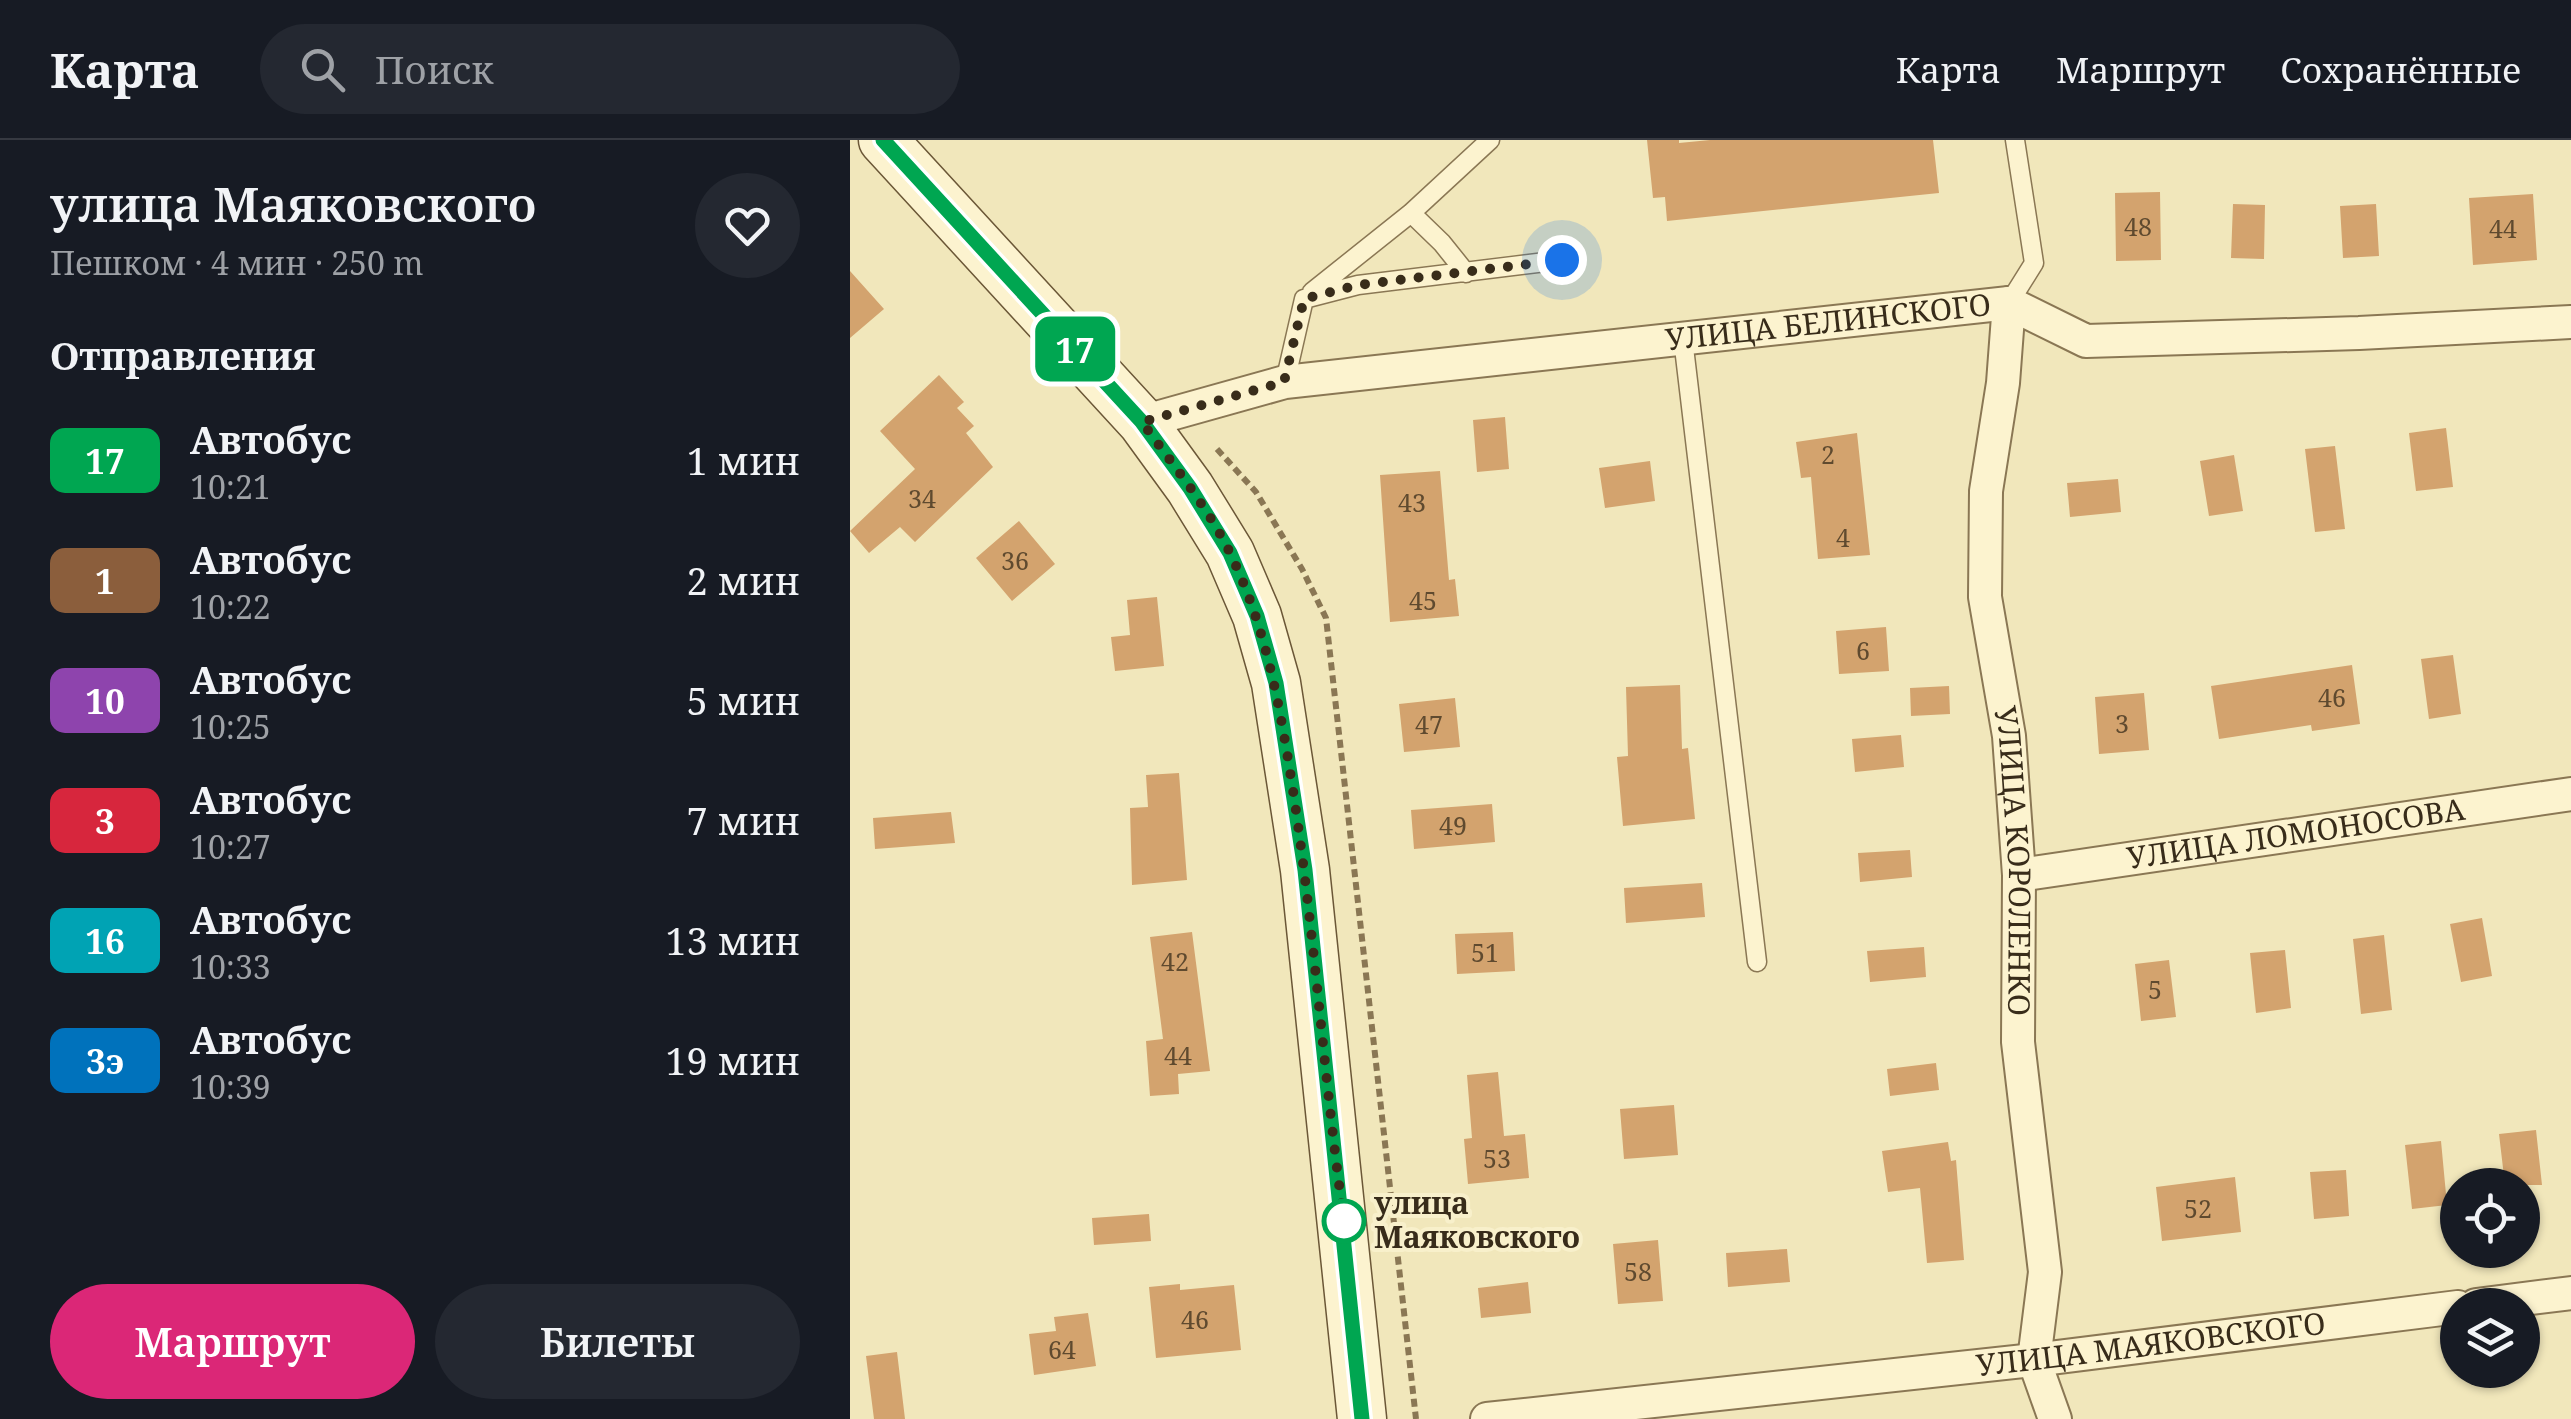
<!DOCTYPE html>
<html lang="ru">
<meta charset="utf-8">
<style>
:root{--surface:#171b24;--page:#242831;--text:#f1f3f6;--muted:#9ea1a6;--line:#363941;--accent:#db2777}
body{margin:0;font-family:"Noto Serif",serif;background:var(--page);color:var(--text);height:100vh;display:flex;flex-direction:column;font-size:38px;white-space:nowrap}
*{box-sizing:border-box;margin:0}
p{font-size:32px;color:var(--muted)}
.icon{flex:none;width:55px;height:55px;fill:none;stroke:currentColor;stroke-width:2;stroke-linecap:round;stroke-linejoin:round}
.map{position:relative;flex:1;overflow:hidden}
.details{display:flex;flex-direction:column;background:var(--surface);width:850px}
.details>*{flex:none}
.badge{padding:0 20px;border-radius:15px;font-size:35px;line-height:65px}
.tools{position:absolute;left:1590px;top:1028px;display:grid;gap:20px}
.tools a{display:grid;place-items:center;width:100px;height:100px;border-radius:50%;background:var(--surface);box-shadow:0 2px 8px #0004;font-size:50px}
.you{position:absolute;width:50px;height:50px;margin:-25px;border:8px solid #fff;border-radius:50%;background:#1a73e8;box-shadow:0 0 0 15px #1a73e833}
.map>.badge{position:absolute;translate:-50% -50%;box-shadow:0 0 0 5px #fff}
h2{padding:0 50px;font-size:38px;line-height:90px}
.round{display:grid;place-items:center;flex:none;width:105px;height:105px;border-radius:52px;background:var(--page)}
.overview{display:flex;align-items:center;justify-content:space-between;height:170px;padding:0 50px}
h1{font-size:48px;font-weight:600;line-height:75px}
.cta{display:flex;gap:20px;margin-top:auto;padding:20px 50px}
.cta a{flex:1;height:115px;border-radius:60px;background:var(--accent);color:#fff;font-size:40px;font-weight:600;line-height:115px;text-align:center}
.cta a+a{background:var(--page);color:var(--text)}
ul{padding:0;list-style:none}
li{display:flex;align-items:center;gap:30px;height:120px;padding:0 50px}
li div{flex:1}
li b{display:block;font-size:38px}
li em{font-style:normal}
li .badge{min-width:110px;font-weight:700;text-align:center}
header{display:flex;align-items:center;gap:60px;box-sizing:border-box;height:140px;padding:0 50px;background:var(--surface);border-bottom:2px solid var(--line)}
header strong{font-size:48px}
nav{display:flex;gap:55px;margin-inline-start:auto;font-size:35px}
.search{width:700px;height:90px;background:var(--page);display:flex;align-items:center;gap:25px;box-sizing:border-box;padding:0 35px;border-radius:55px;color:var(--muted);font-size:38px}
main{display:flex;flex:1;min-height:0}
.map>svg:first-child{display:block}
.building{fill:#d3a36e}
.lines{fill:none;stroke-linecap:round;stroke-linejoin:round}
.lane-casing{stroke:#8a7754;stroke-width:21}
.street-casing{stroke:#8a7754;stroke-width:36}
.secondary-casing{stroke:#6b5737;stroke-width:51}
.path{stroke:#8a7754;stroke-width:6;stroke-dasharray:8 5;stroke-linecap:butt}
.lane{stroke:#fcf3cf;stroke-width:18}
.street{stroke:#fcf3cf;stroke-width:32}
.secondary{stroke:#fcf3cf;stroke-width:48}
.line-casing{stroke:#fff;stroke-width:22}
.line{stroke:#00a651;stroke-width:15}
.walk{stroke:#382c1a;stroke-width:10;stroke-dasharray:0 18}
.stop-dot{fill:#fff;stroke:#00a651;stroke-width:5}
.labels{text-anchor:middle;stroke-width:8;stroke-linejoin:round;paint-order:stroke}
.number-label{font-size:25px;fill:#5f4a2f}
.street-label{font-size:30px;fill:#382c1a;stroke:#f8f0cb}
.stop-label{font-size:30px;font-weight:bold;fill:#382c1a;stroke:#f8f0cb;text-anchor:start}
</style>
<header>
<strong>Карта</strong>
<div class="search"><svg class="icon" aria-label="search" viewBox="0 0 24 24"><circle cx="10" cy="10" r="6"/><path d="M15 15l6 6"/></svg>Поиск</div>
<nav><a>Карта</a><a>Маршрут</a><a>Сохранённые</a></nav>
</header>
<main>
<section class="details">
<div class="overview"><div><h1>улица Маяковского</h1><p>Пешком · 4 мин · 250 m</p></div><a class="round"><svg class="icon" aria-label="heart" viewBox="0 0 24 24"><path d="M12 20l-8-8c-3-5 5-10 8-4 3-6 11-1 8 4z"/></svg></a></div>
<h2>Отправления</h2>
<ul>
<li><span class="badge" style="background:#00a651;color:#fff">17</span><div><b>Автобус</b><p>10:21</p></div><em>1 мин</em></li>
<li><span class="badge" style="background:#8b5e3c;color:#fff">1</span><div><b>Автобус</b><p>10:22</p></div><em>2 мин</em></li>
<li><span class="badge" style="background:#8e44ad;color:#fff">10</span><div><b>Автобус</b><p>10:25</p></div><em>5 мин</em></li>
<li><span class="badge" style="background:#d7263d;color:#fff">3</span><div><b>Автобус</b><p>10:27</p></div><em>7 мин</em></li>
<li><span class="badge" style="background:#00a3b4;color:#fff">16</span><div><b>Автобус</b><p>10:33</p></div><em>13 мин</em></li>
<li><span class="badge" style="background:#0072bc;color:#fff">3э</span><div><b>Автобус</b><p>10:39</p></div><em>19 мин</em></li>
</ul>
<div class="cta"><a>Маршрут</a><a>Билеты</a></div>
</section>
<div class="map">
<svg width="1721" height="1279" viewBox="0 0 1721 1279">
<rect width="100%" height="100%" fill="#f1e7bb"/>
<!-- building -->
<path class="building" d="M 797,0 L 829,0 L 829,3 L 860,0 L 1083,0 L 1089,53 L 817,81 L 815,57 L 803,58 Z
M 1310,52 L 1311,120 L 1266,121 L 1265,53 Z
M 1683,54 L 1687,120 L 1623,125 L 1619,58 Z
M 1383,64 L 1415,65 L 1414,119 L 1381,118 Z
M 1526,64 L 1529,116 L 1493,118 L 1490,66 Z
M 0,131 L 34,169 L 0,198 Z
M 89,235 L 114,262 L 107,268 L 124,286 L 116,293 L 143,327 L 65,402 L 50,387 L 19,413 L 0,391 L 65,329 L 30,291 Z
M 655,277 L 659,329 L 627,332 L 623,280 Z
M 1596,288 L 1603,347 L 1566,351 L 1559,293 Z
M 1007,293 L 1020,415 L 968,419 L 961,337 L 951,338 L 946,302 Z
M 1485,306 L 1495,389 L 1465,392 L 1455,309 Z
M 1384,315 L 1393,371 L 1359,376 L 1350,321 Z
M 800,321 L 805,361 L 755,368 L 749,328 Z
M 590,331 L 599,440 L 605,439 L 609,476 L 540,482 L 530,335 Z
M 1268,339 L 1271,372 L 1220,377 L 1217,343 Z
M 169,381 L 205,424 L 162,461 L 126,418 Z
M 307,457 L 314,526 L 265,531 L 261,497 L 280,495 L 277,460 Z
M 1036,487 L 1039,531 L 989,534 L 986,491 Z
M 1603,515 L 1611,574 L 1579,579 L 1571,519 Z
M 1502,525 L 1510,584 L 1462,591 L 1461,585 L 1369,599 L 1361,546 Z
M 830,545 L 832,609 L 838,608 L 845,679 L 773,686 L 767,617 L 778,616 L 776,547 Z
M 1099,546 L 1100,574 L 1061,576 L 1060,548 Z
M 1294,553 L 1299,610 L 1249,614 L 1245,557 Z
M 605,558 L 610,607 L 554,612 L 549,564 Z
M 1051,595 L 1054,627 L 1005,632 L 1002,599 Z
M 329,633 L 337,740 L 282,745 L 280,668 L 298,667 L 296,635 Z
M 642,664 L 645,702 L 564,709 L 561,670 Z
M 101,672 L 105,703 L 25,709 L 23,678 Z
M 1060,710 L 1062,737 L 1010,742 L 1008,713 Z
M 852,743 L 855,777 L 776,783 L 774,748 Z
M 1632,778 L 1642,836 L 1611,842 L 1600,784 Z
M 342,792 L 360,931 L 328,934 L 329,954 L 300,956 L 296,901 L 313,899 L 300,797 Z
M 663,792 L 665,831 L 607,834 L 605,794 Z
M 1534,795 L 1542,870 L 1511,874 L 1503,799 Z
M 1074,807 L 1076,837 L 1020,842 L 1017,811 Z
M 1435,810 L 1441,868 L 1406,873 L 1400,813 Z
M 1319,820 L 1326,877 L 1291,881 L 1285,824 Z
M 1086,923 L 1089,950 L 1040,956 L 1037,929 Z
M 648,932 L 654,996 L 675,994 L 679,1038 L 618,1044 L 614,999 L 622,998 L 617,935 Z
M 824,965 L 828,1015 L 774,1019 L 770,969 Z
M 1686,990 L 1692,1045 L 1655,1045 L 1649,994 Z
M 1591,1001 L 1597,1065 L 1562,1069 L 1555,1005 Z
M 1098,1002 L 1101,1021 L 1106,1020 L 1114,1120 L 1077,1123 L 1070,1048 L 1038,1052 L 1032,1011 Z
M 1496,1030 L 1499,1076 L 1464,1079 L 1460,1032 Z
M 1385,1037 L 1391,1092 L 1312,1101 L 1306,1047 Z
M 299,1074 L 301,1101 L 244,1105 L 242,1078 Z
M 808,1100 L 813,1161 L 768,1164 L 763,1104 Z
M 937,1109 L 940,1142 L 878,1147 L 876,1113 Z
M 678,1142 L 681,1173 L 631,1178 L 628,1148 Z
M 330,1144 L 330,1150 L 384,1145 L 391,1210 L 306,1218 L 299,1147 Z
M 238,1173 L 246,1226 L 184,1235 L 179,1194 L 206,1191 L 204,1177 Z
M 47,1212 L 55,1279 L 24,1279 L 16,1216 Z"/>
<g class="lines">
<defs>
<path id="lane" d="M 561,73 L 592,103 L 616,133
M 462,152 L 561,73 L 640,0
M 1159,163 L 1184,123 L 1165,0
M 833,199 L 907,822
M 435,242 L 454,159 L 508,145 L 712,120"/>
<g id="street">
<path id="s1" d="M 1159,163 L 1153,243 L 1136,351 L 1135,457 L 1159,596 L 1169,735 L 1168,902 L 1195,1132 L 1184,1220 L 1205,1279"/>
<path id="s2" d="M 292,282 L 435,242 L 1159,163 L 1236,201 L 1509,193 L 1721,182"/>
<path id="s3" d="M 1169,735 L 1721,654"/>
<path d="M 1626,1165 L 1721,1153"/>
<path id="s4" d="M 637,1279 L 1184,1220 L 1608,1167"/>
</g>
<path id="secondary" d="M 33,0 L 292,282 L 340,348 L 380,413 L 407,476 L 426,543 L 455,730 L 512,1279"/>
</defs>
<!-- lane casing -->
<use href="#lane" class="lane-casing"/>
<!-- street casing -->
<use href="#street" class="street-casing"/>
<!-- secondary casing -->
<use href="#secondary" class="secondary-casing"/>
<!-- path -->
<path class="path" d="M 367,309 L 406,352 L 452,429 L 476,478 L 566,1279"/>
<!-- lane -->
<use href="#lane" class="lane"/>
<!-- street -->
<use href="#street" class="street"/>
<!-- secondary -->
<use href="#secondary" class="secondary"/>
</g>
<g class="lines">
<defs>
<path id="line" d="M 33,0 L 292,282 L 340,348 L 380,413 L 407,476 L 426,543 L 455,730 L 512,1279"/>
</defs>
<!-- line casing -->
<use href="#line" class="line-casing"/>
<!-- line -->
<use href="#line" class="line"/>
<!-- walk -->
<path class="walk" d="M 494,1081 C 474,940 465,798 444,657 C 431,573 418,492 381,415 C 358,367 323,325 292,282 L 434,242 L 454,159 L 508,145 L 712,120"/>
</g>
<!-- markers -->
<circle class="stop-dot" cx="494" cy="1081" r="20"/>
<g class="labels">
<!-- number labels -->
<g class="number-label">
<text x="1288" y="96">48</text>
<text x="1653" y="98">44</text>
<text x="978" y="324">2</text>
<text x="72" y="368">34</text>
<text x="562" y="372">43</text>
<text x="993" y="407">4</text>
<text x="165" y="430">36</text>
<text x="573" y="470">45</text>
<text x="1013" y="520">6</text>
<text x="1482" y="567">46</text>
<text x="1272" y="593">3</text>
<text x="579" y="594">47</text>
<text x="603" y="695">49</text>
<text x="635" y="822">51</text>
<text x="325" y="831">42</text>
<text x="1305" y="859">5</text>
<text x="328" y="925">44</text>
<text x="647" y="1028">53</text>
<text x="1348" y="1078">52</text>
<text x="788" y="1141">58</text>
<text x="345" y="1189">46</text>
<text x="212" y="1219">64</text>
</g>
<!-- street labels -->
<g class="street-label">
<text dy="10" stroke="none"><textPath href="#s2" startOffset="695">УЛИЦА БЕЛИНСКОГО</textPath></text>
<text dy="10" stroke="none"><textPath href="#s3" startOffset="280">УЛИЦА ЛОМОНОСОВА</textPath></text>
<text dy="10" stroke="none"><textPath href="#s1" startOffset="562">УЛИЦА КОРОЛЕНКО</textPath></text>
<text dy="10" stroke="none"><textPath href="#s4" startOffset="668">УЛИЦА МАЯКОВСКОГО</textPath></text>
</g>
<!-- stop labels -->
<g class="stop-label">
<text x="524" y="1074">улица<tspan x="524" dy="34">Маяковского</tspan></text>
</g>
</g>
</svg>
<div class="tools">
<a><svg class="icon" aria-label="locate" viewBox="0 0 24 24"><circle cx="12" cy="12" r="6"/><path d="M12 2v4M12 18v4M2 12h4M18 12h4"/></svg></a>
<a><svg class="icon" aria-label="layers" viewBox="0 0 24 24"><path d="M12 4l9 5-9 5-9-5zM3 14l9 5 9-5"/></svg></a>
</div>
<div class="you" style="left:712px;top:120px"></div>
<b class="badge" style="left:225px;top:209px;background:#00a651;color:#fff">17</b>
</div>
</main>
